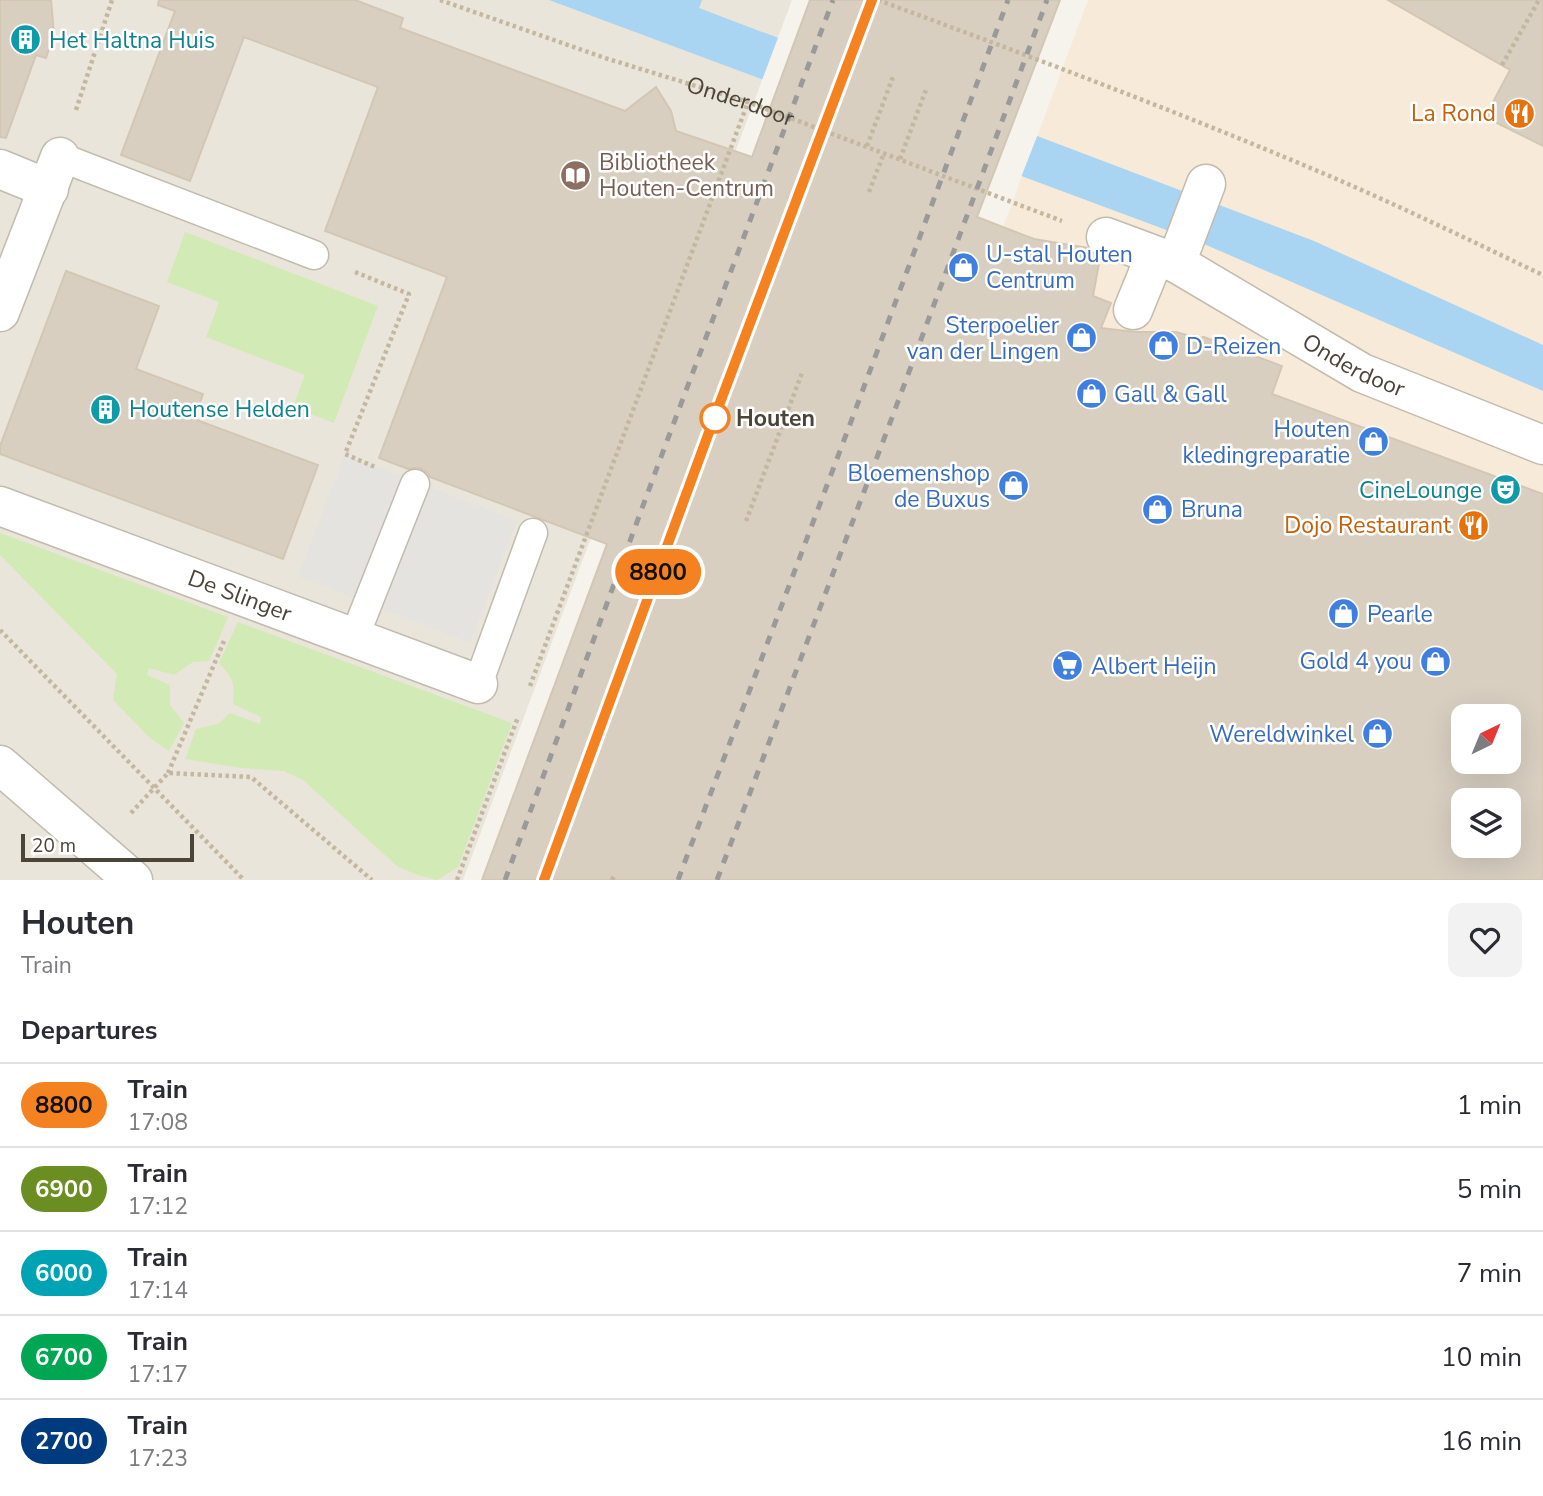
<!DOCTYPE html>
<style>
:root{--surface:#fff;--page:#f2f2f3;--text:#2b2b33;--muted:#7c7c81;--line:#e1e1e2}
body{margin:0;font-family:"Nunito Sans",sans-serif;background:var(--page);color:var(--text);height:100vh;display:flex;flex-direction:column;font-size:26px;white-space:nowrap}
*{box-sizing:border-box;margin:0}
p{font-size:23px;color:var(--muted)}
.icon{flex:none;width:38px;height:38px;fill:none;stroke:currentColor;stroke-width:2;stroke-linecap:round;stroke-linejoin:round}
.map{position:relative;height:880px;overflow:hidden}
.drawer{display:flex;flex-direction:column;background:var(--surface);flex:1}
.drawer>*{flex:none}
.badge{padding:0 14px;border-radius:23px;font-size:24px;line-height:46px}
.needle{width:46px;rotate:43deg}
.buttons{position:absolute;left:1451px;top:704px;display:grid;gap:14px}
.buttons a{display:grid;place-items:center;width:70px;height:70px;border-radius:14px;background:var(--surface);box-shadow:0 7px 28px #0002;font-size:35px}
.scale{position:absolute;left:21px;bottom:18px;width:173px;box-sizing:border-box;padding-left:7px;border:4px solid #4b4439;border-top:0;font-size:19px;line-height:24px;white-space:nowrap;color:#4b4439;-webkit-text-stroke:5px #fff;paint-order:stroke}
.map>.badge{position:absolute;translate:-50% -50%;box-shadow:0 0 0 4px #fff}
h2{padding:0 21px;font-size:26px;line-height:63px}
.round{display:grid;place-items:center;flex:none;width:74px;height:74px;border-radius:14px;background:var(--page)}
.head{display:flex;align-items:center;justify-content:space-between;height:119px;padding:0 21px}
h1{font-size:33px;font-weight:700;line-height:52px}
ul{padding:0;list-style:none}
li{display:flex;align-items:center;gap:21px;height:84px;padding:0 21px;border-top:2px solid var(--line)}
li div{flex:1}
li b{display:block;font-size:26px}
li em{font-style:normal}
li .badge{min-width:77px;font-weight:700;text-align:center}
.map>svg:first-child{display:block}
.residential{fill:#eae5da}
.commercial{fill:#f7ead8;fill-rule:evenodd}
.green{fill:#d2eab5}
.parking{fill:#e5e3e0}
.water{fill:#a9d4f2}
.pier{fill:#f6f3ec}
.building{fill:#d8cfc1;stroke:#d3c7b4;stroke-width:2;fill-rule:evenodd}
.lines{fill:none;stroke-linecap:round;stroke-linejoin:round}
.service-casing{stroke:#c2bbae;stroke-width:31}
.pedestrian-casing{stroke:#c2bbae;stroke-width:41}
.minor-casing{stroke:#c2bbae;stroke-width:41}
.path{stroke:#c4b79f;stroke-width:4.5;stroke-dasharray:3.5 3.5;stroke-linecap:butt}
.service{stroke:#fff;stroke-width:28}
.pedestrian{stroke:#fff;stroke-width:38}
.minor{stroke:#fff;stroke-width:38}
.rail{stroke:#9a9a9a;stroke-width:5;stroke-dasharray:9 9;stroke-linecap:butt}
.line-casing{stroke:#fff;stroke-width:16}
.line{stroke:#f58220;stroke-width:10}
.stop-dot{fill:#fff;stroke:#f58220;stroke-width:3.5}
.labels{text-anchor:middle;stroke-width:5;stroke-linejoin:round;paint-order:stroke}
.culture-label{font-size:23px;fill:#0d838f;stroke:#fff;text-anchor:start}
.street-label{font-size:23px;fill:#4b4439;stroke:#fff}
.food-label{font-size:23px;fill:#c56008;stroke:#fff;text-anchor:end}
.education-label{font-size:23px;fill:#785e54;stroke:#fff;text-anchor:start}
.shop-label{font-size:23px;fill:#366cbe;stroke:#fff;text-anchor:start}
.stop-label{font-size:23px;font-weight:bold;fill:#4b4439;stroke:#fff;text-anchor:start}
</style>
<div class="map">
<svg width="1543" height="880" viewBox="0 0 1543 880">
<rect width="100%" height="100%" fill="#f6f3ec"/>
<!-- residential -->
<path class="residential" d="M 0,0 L 792,0 L 463,880 L 0,880 Z"/>
<!-- commercial -->
<path class="commercial" d="M 1088,0 L 1543,0 L 1543,880 L 759,880 ZM 1463,716 L 1508,716 L 1508,761 L 1463,761 ZM 1463,800 L 1508,800 L 1508,845 L 1463,845 Z"/>
<!-- green -->
<path class="green" d="M 185,232 L 378,306 L 334,423 L 293,407 L 305,375 L 206,337 L 219,302 L 167,282 Z
M 0,533 L 228,617 L 209,661 L 193,662 L 174,675 L 149,668 L 147,675 L 170,685 L 170,705 L 184,723 L 169,751 L 150,738 L 113,700 L 117,674 L 0,555 Z
M 238,622 L 512,723 L 458,867 L 437,880 L 418,875 L 398,867 L 303,780 L 284,771 L 241,768 L 185,759 L 196,729 L 218,724 L 230,713 L 260,724 L 261,717 L 233,704 C 235,684 233,678 219,663 Z"/>
<!-- parking -->
<path class="parking" d="M 345,454 L 517,521 L 470,643 L 298,576 Z"/>
<!-- water -->
<path class="water" d="M 549,0 L 702,0 L 699,8 L 1314,241 L 1543,345 L 1543,391 L 1204,244 Z"/>
<!-- pier -->
<path class="pier" d="M 779,35 L 1038,134 L 1020,180 L 761,83 Z"/>
<!-- building -->
<path class="building" d="M 0,0 L 51,0 L 54,34 L 46,58 L 36,55 L 6,138 L 0,137 Z
M 159,0 L 355,0 L 403,18 L 400,28 L 625,111 L 656,87 L 671,111 L 676,131 L 752,157 L 810,0 L 1060,0 L 977,217 L 1034,239 L 1088,248 L 1090,251 L 1100,258 L 1093,296 L 1111,303 L 1101,328 L 1135,332 L 1176,332 L 1190,336 L 1195,335 L 1198,338 L 1204,337 L 1282,366 L 1272,394 L 1543,494 L 1543,880 L 482,880 L 607,544 L 430,477 L 428,473 L 420,468 L 413,468 L 408,469 L 379,458 L 447,277 L 325,231 L 378,87 L 244,37 L 190,181 L 121,155 L 175,11 L 158,5 ZM 1463,716 L 1508,716 L 1508,761 L 1463,761 ZM 1463,800 L 1508,800 L 1508,845 L 1463,845 Z
M 1388,0 L 1543,0 L 1543,146 L 1485,117 L 1510,70 Z
M 66,271 L 159,306 L 136,369 L 203,394 L 194,419 L 318,465 L 283,559 L 0,454 L 0,446 Z"/>
<g class="lines">
<defs>
<path id="service" d="M 60,157 L 314,255
M 354,638 L 415,484
M 478,684 L 533,533"/>
<g id="pedestrian">
<path id="s2" d="M 1106,237 L 1176,263 L 1362,373 L 1543,445"/>
<path d="M 1176,263 L 1206,184"/>
<path d="M 1133,310 L 1155,256"/>
</g>
<g id="minor">
<path d="M 0,169 L 49,189"/>
<path d="M 0,312 L 60,157"/>
<path id="s3" d="M 0,506 L 478,684"/>
<path d="M 0,765 L 133,880"/>
</g>
</defs>
<!-- service casing -->
<use href="#service" class="service-casing"/>
<!-- pedestrian casing -->
<use href="#pedestrian" class="pedestrian-casing"/>
<!-- minor casing -->
<use href="#minor" class="minor-casing"/>
<!-- path -->
<g class="path">
<path id="s1" d="M 440,0 L 605,58 L 748,102 L 1062,221"/>
<path d="M 878,0 C 1029,56 1179,112 1327,175 C 1400,206 1471,241 1543,275"/>
<path d="M 1502,65 L 1539,0"/>
<path d="M 76,110 L 112,0"/>
<path d="M 867,146 L 894,74"/>
<path d="M 900,159 L 927,87"/>
<path d="M 869,192 L 884,153"/>
<path d="M 355,272 L 409,294 L 345,454 L 375,467"/>
<path d="M 746,521 L 802,373"/>
<path d="M 0,630 L 244,880"/>
<path d="M 530,686 L 748,102"/>
<path d="M 168,773 L 224,641"/>
<path d="M 131,813 L 168,773 L 251,777 L 372,880"/>
<path d="M 457,880 L 518,717"/>
<path d="M 612,880 L 614,876"/>
</g>
<!-- service -->
<use href="#service" class="service"/>
<!-- pedestrian -->
<use href="#pedestrian" class="pedestrian"/>
<!-- minor -->
<use href="#minor" class="minor"/>
<!-- rail -->
<path class="rail" d="M 505,880 L 658,465 L 833,0
M 544,880 L 697,466 L 872,0
M 678,880 L 849,427 L 1008,0
M 717,880 L 893,415 L 1047,0"/>
</g>
<g class="lines">
<defs>
<path id="line" d="M 544,880 L 715,416 L 872,0"/>
</defs>
<!-- line casing -->
<use href="#line" class="line-casing"/>
<!-- line -->
<use href="#line" class="line"/>
</g>
<!-- icons -->
<defs>
<symbol id="building-disc" viewBox="-11 -11 22 22"><circle r="9.5" fill="#0f9aa8" stroke="#fff"/><path d="M-4-6H4V6H1V3H-1V6H-4ZM-2.5-4.3h1.7v1.8h-1.7ZM.8-4.3h1.7v1.8H.8ZM-2.5-1h1.7V.8h-1.7ZM.8-1h1.7V.8H.8Z" fill="#fff"/></symbol>
<symbol id="restaurant-disc" viewBox="-11 -11 22 22"><circle r="9.5" fill="#e8710a" stroke="#fff"/><path d="M-5-6h1v4h1v-4h1v4h1v-4h1v5L-1.5 .5V6h-2V.5L-5-1ZM5-6V6H3V1.5H1.5Q1.5-4 5-6Z" fill="#fff"/></symbol>
<symbol id="library-disc" viewBox="-11 -11 22 22"><circle r="9.5" fill="#8d6e63" stroke="#fff"/><path d="M-6-4Q-3-5.5-.7-3.5V5Q-3 3-6 4ZM6-4Q3-5.5 .7-3.5V5Q3 3 6 4Z" fill="#fff"/></symbol>
<symbol id="shop-disc" viewBox="-11 -11 22 22"><circle r="9.5" fill="#3f7fe0" stroke="#fff"/><path d="M-5-2.5h2.3a2.7 3.5 0 0 1 5.4 0H5L5.5 6h-11ZM-1.5-2.5h3a1.5 2.3 0 0 0-3 0Z" fill="#fff"/></symbol>
<symbol id="theatre-disc" viewBox="-11 -11 22 22"><circle r="9.5" fill="#0f9aa8" stroke="#fff"/><path d="M-5-5.5Q0-4 5-5.5V0Q5 5 0 6Q-5 5-5 0ZM-3.3-2.5H-1v1.5H-3.3ZM1-2.5H3.3v1.5H1ZM-2.8 1Q0 5.5 2.8 1Z" fill="#fff"/></symbol>
<symbol id="supermarket-disc" viewBox="-11 -11 22 22"><circle r="9.5" fill="#3f7fe0" stroke="#fff"/><path d="M-6-5.5h2.5l.6 2H6L4.5 2H-2.5L-4.4-4H-6ZM-1.5 3.2a1.3 1.3 0 1 0 .1 0ZM3 3.2a1.3 1.3 0 1 0 .1 0Z" fill="#fff"/></symbol>
</defs>
<g fill-rule="evenodd">
<use href="#building-disc" x="8" y="22" width="35" height="35"/>
<use href="#restaurant-disc" x="1502" y="96" width="35" height="35"/>
<use href="#library-disc" x="558" y="158" width="35" height="35"/>
<use href="#shop-disc" x="946" y="250" width="35" height="35"/>
<use href="#shop-disc" x="1064" y="320" width="35" height="35"/>
<use href="#shop-disc" x="1146" y="328" width="35" height="35"/>
<use href="#shop-disc" x="1074" y="376" width="35" height="35"/>
<use href="#building-disc" x="88" y="392" width="35" height="35"/>
<use href="#shop-disc" x="1356" y="424" width="35" height="35"/>
<use href="#shop-disc" x="996" y="468" width="35" height="35"/>
<use href="#theatre-disc" x="1488" y="472" width="35" height="35"/>
<use href="#shop-disc" x="1140" y="492" width="35" height="35"/>
<use href="#restaurant-disc" x="1456" y="508" width="35" height="35"/>
<use href="#shop-disc" x="1326" y="596" width="35" height="35"/>
<use href="#shop-disc" x="1418" y="644" width="35" height="35"/>
<use href="#supermarket-disc" x="1050" y="648" width="35" height="35"/>
<use href="#shop-disc" x="1360" y="716" width="35" height="35"/>
</g>
<!-- markers -->
<circle class="stop-dot" cx="715" cy="418" r="14"/>
<g class="labels">
<!-- culture labels -->
<g class="culture-label">
<text x="49" y="48">Het Haltna Huis</text>
<text x="129" y="417">Houtense Helden</text>
<text x="1482" y="498" text-anchor="end">CineLounge</text>
</g>
<!-- street labels -->
<g class="street-label">
<text dy="8" stroke="none"><textPath href="#s1" startOffset="317">Onderdoor</textPath></text>
<text dy="8" stroke="none"><textPath href="#s2" startOffset="280">Onderdoor</textPath></text>
<text dy="8" stroke="none"><textPath href="#s3" startOffset="256">De Slinger</textPath></text>
</g>
<!-- food labels -->
<g class="food-label">
<text x="1496" y="121">La Rond</text>
<text x="1451" y="533">Dojo Restaurant</text>
</g>
<!-- education labels -->
<g class="education-label">
<text x="599" y="170">Bibliotheek<tspan x="599" dy="26">Houten-Centrum</tspan></text>
</g>
<!-- shop labels -->
<g class="shop-label">
<text x="986" y="262">U-stal Houten<tspan x="986" dy="26">Centrum</tspan></text>
<text x="1059" y="333" text-anchor="end">Sterpoelier<tspan x="1059" dy="26">van der Lingen</tspan></text>
<text x="1186" y="354">D-Reizen</text>
<text x="1114" y="402">Gall &amp; Gall</text>
<text x="1350" y="437" text-anchor="end">Houten<tspan x="1350" dy="26">kledingreparatie</tspan></text>
<text x="990" y="481" text-anchor="end">Bloemenshop<tspan x="990" dy="26">de Buxus</tspan></text>
<text x="1181" y="517">Bruna</text>
<text x="1367" y="622">Pearle</text>
<text x="1412" y="669" text-anchor="end">Gold 4 you</text>
<text x="1091" y="674">Albert Heijn</text>
<text x="1354" y="742" text-anchor="end">Wereldwinkel</text>
</g>
<!-- stop labels -->
<g class="stop-label">
<text x="736" y="426">Houten</text>
</g>
</g>
</svg>
<div class="buttons">
<a><svg class="needle" viewBox="-14 -14 28 28"><path d="M0-13l5 13h-10z" fill="#e53935"/><path d="M0 13l5-13h-10z" fill="#7c7c81"/></svg></a>
<a><svg class="icon" aria-label="layers" viewBox="0 0 24 24"><path d="M12 4l9 5-9 5-9-5zM3 14l9 5 9-5"/></svg></a>
</div>
<div class="scale">20 m</div>
<b class="badge" style="left:658px;top:572px;background:#f58220;color:#111">8800</b>
</div>
<section class="drawer">
<div class="head"><div><h1>Houten</h1><p>Train</p></div><a class="round"><svg class="icon" aria-label="heart" viewBox="0 0 24 24"><path d="M12 20l-8-8c-3-5 5-10 8-4 3-6 11-1 8 4z"/></svg></a></div>
<h2>Departures</h2>
<ul>
<li><span class="badge" style="background:#f58220;color:#111">8800</span><div><b>Train</b><p>17:08</p></div><em>1 min</em></li>
<li><span class="badge" style="background:#6b8e23;color:#fff">6900</span><div><b>Train</b><p>17:12</p></div><em>5 min</em></li>
<li><span class="badge" style="background:#00a3b4;color:#fff">6000</span><div><b>Train</b><p>17:14</p></div><em>7 min</em></li>
<li><span class="badge" style="background:#00a651;color:#fff">6700</span><div><b>Train</b><p>17:17</p></div><em>10 min</em></li>
<li><span class="badge" style="background:#003b80;color:#fff">2700</span><div><b>Train</b><p>17:23</p></div><em>16 min</em></li>
</ul>
</section>
